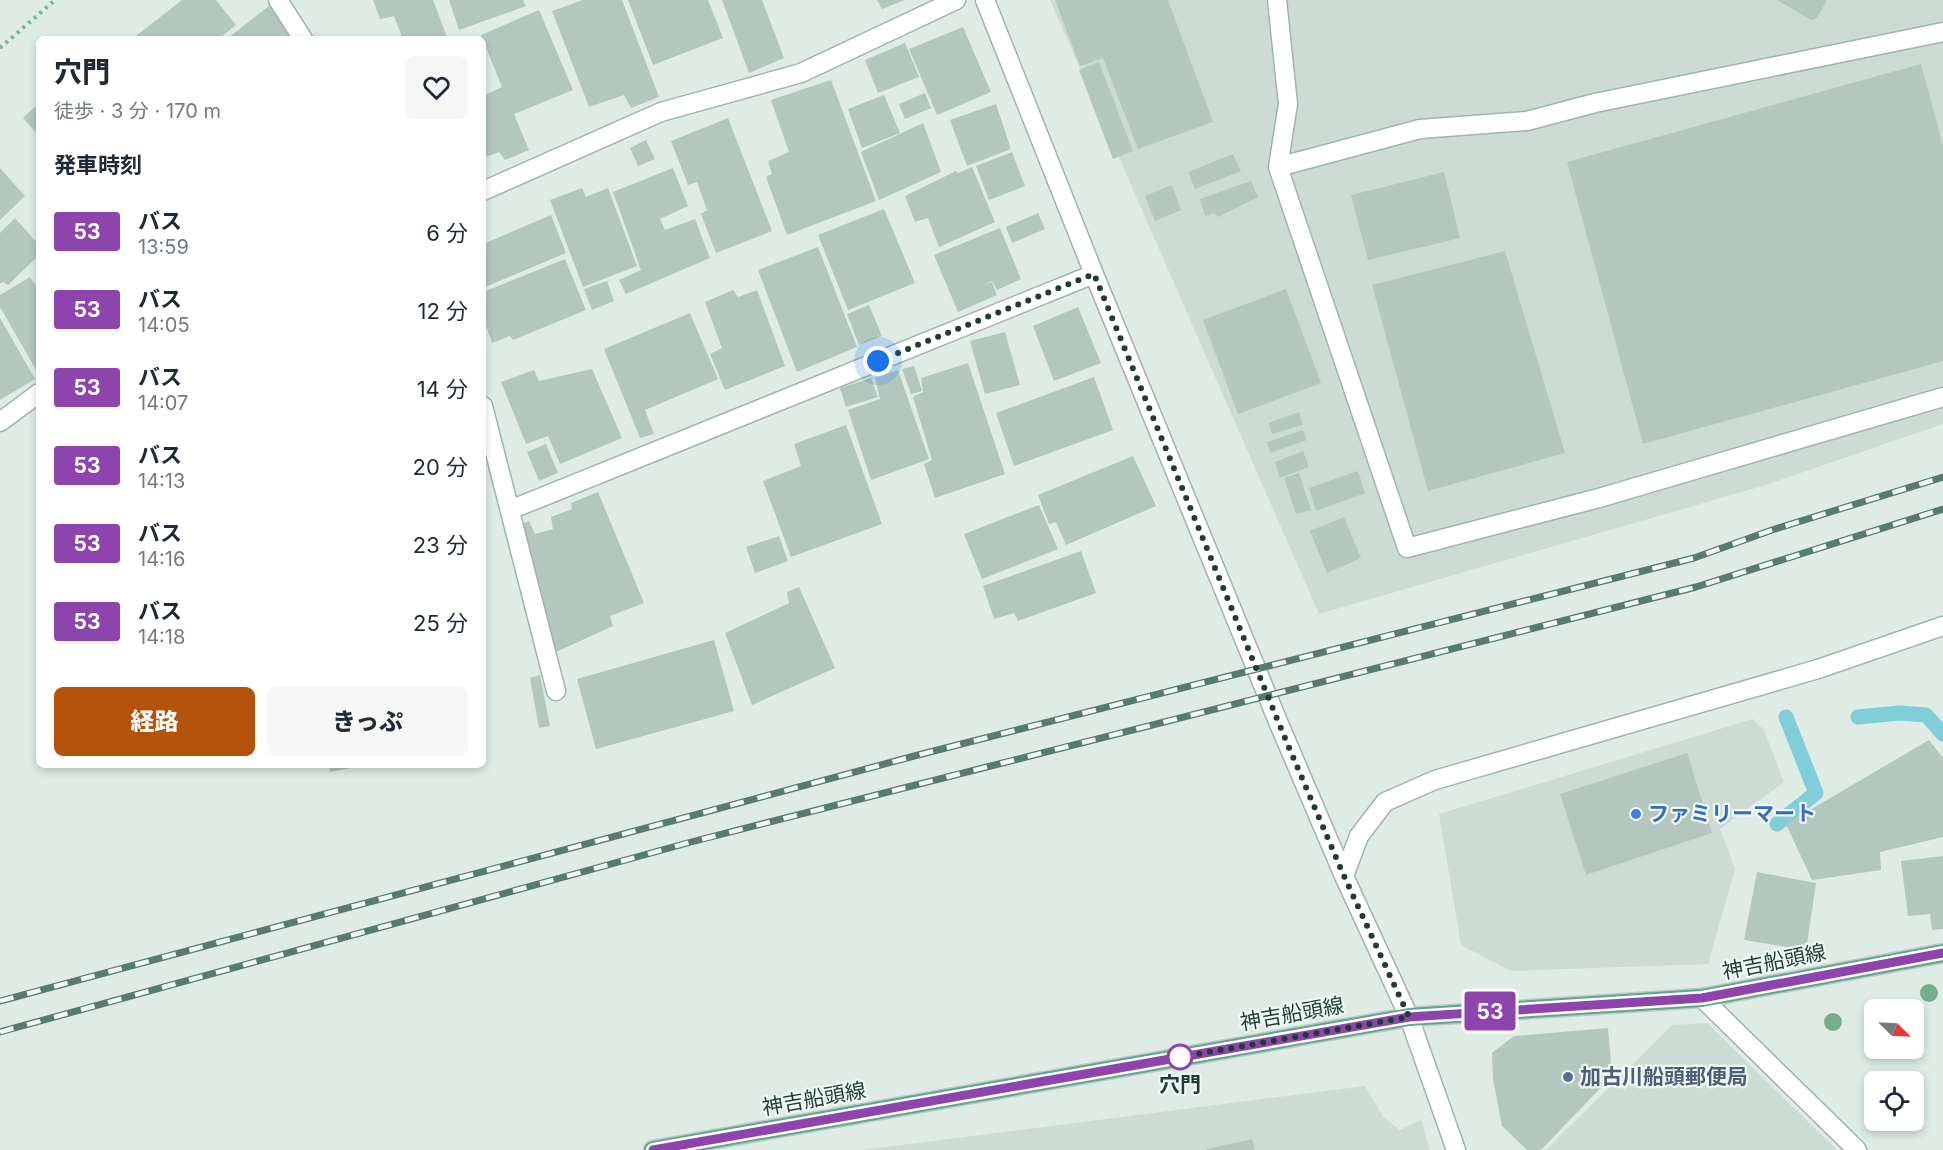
<!DOCTYPE html>
<html lang="ja">
<meta charset="utf-8">
<style>
:root{--surface:#fff;--page:#f6f6f7;--text:#1f2937;--muted:#747a83;--accent:#b45309}
body{margin:0;font-family:Inter,"Noto Sans JP",sans-serif;background:var(--page);color:var(--text);height:100vh;display:flex;flex-direction:column;font-size:22px;white-space:nowrap}
*{box-sizing:border-box;margin:0}
p{font-size:20px;color:var(--muted)}
.icon{flex:none;width:33px;height:33px;fill:none;stroke:currentColor;stroke-width:2;stroke-linecap:round;stroke-linejoin:round}
.map{position:relative;flex:1;overflow:hidden}
.details{position:absolute;left:36px;top:36px;width:450px;height:732px;display:flex;flex-direction:column;background:var(--surface);border-radius:9px;box-shadow:0 3px 9px #0003}
.details>*{flex:none}
.badge{padding:0 12px;border-radius:4px;font-size:21px;line-height:39px}
.needle{width:39px;rotate:114deg}
.fabs{position:absolute;left:1864px;top:999px;display:grid;gap:12px}
.fabs a{display:grid;place-items:center;width:60px;height:60px;border-radius:9px;background:var(--surface);box-shadow:0 3px 9px #0003;font-size:30px}
.you{position:absolute;width:30px;height:30px;margin:-15px;border:4px solid #fff;border-radius:50%;background:#1a73e8;box-shadow:0 0 0 9px #1a73e833}
.map>.badge{position:absolute;translate:-50% -50%;box-shadow:0 0 0 3px #fff}
h2{padding:0 18px;font-size:22px;line-height:54px}
.round{display:grid;place-items:center;flex:none;width:63px;height:63px;border-radius:9px;background:var(--page)}
.overview{display:flex;align-items:center;justify-content:space-between;height:102px;padding:0 18px}
h1{font-size:28px;font-weight:800;line-height:45px}
.cta{display:flex;gap:12px;margin-top:auto;padding:12px 18px}
.cta a{flex:1;height:69px;border-radius:9px;background:var(--accent);color:#fff;font-size:24px;font-weight:800;line-height:69px;text-align:center}
.cta a+a{background:var(--page);color:var(--text)}
ul{padding:0;list-style:none}
li{display:flex;align-items:center;gap:18px;height:78px;padding:0 18px}
li div{flex:1}
li b{display:block;font-size:22px}
li em{font-style:normal}
li .badge{min-width:66px;font-weight:700;text-align:center}
.map>svg:first-child{display:block}
.built{fill:#ccdcd4}
.lines{fill:none;stroke-linecap:round;stroke-linejoin:round}
.stream{stroke:#7fced8;stroke-width:15}
.building{fill:#b3c7be}
.minor-casing{stroke:#a1b4ac;stroke-width:21}
.major-casing{stroke:#c0c9c6;stroke-width:21}
.path{stroke:#7bb39f;stroke-width:4;stroke-dasharray:3 4.5;stroke-linecap:butt}
.minor{stroke:#fff;stroke-width:18}
.major{stroke:#5da791;stroke-width:18}
.rail-casing{stroke:#587a6f;stroke-width:7}
.rail{stroke:#eff8f3;stroke-width:4.5;stroke-dasharray:14;stroke-linecap:butt}
.tree{fill:#77ad8b}
.line-casing{stroke:#fff;stroke-width:14}
.line{stroke:#8e44ad;stroke-width:9}
.walk{stroke:#1e3d34;stroke-width:6;stroke-dasharray:0 10.8}
.shop-dot{fill:#3f7fe0;stroke:#eff8f3;stroke-width:2}
.stop-dot{fill:#fff;stroke:#8e44ad;stroke-width:3}
.service-dot{fill:#5c6f8a;stroke:#eff8f3;stroke-width:2}
.labels{text-anchor:middle;stroke-width:4.5;stroke-linejoin:round;paint-order:stroke}
.shop-label{font-size:21px;font-weight:bold;fill:#366cbe;stroke:#eff8f3;text-anchor:start}
.street-label{font-size:21px;fill:#1e3d34;stroke:#eff8f3}
.service-label{font-size:21px;font-weight:bold;fill:#4e5e75;stroke:#eff8f3;text-anchor:start}
.stop-label{font-size:21px;font-weight:bold;fill:#1e3d34;stroke:#eff8f3}
</style>
<div class="map">
<svg width="1943" height="1150" viewBox="0 0 1943 1150">
<rect width="100%" height="100%" fill="#deece5"/>
<!-- built -->
<path class="built" d="M 1050,0 L 1943,0 L 1943,424 L 1766,485 L 1319,614 Z
M 1753,719 L 1764,730 L 1784,782 L 1720,829 L 1735,869 L 1708,964 L 1511,971 L 1461,945 L 1439,814 Z
M 1707,1023 L 1837,1150 L 1546,1150 L 1672,1025 Z
M 1365,1086 L 1383,1117 L 1400,1130 L 1421,1120 L 1430,1150 L 862,1150 Z"/>
<g class="lines">
<!-- stream -->
<path class="stream" d="M 1858,717 L 1900,713 L 1926,715 L 1943,734
M 1777,824 L 1816,793 L 1786,717"/>
</g>
<!-- building -->
<path class="building" d="M 182,0 L 216,0 L 236,25 L 218,39 L 139,39 L 136,36 Z
M 373,0 L 433,0 L 447,37 L 403,39 L 394,16 L 380,19 Z
M 449,0 L 523,0 L 526,6 L 459,30 Z
M 583,0 L 622,0 L 659,97 L 631,108 L 624,95 L 589,107 L 552,11 Z
M 628,0 L 708,0 L 723,38 L 653,65 Z
M 722,0 L 762,0 L 784,58 L 749,73 Z
M 877,0 L 905,0 L 882,9 Z
M 1055,0 L 1168,0 L 1213,122 L 1138,149 L 1103,58 L 1080,66 Z
M 1777,0 L 1827,0 L 1817,18 L 1811,20 Z
M 270,5 L 297,39 L 227,39 Z
M 539,10 L 573,90 L 514,114 L 529,150 L 505,160 L 499,152 L 483,158 L 483,96 L 502,87 L 481,35 Z
M 963,27 L 991,92 L 937,115 L 909,49 Z
M 905,43 L 919,77 L 878,93 L 865,60 Z
M 1099,62 L 1133,151 L 1113,159 L 1079,70 Z
M 1921,64 L 1943,146 L 1943,361 L 1643,444 L 1567,162 Z
M 831,80 L 876,201 L 787,235 L 766,177 L 772,174 L 768,161 L 789,152 L 771,100 Z
M 925,93 L 931,108 L 905,119 L 899,104 Z
M 884,95 L 900,133 L 862,148 L 848,109 Z
M 39,103 L 39,136 L 23,118 Z
M 996,104 L 1011,149 L 967,166 L 950,120 Z
M 728,118 L 772,231 L 716,253 L 701,214 L 707,210 L 697,182 L 688,185 L 671,141 Z
M 923,123 L 941,172 L 879,200 L 861,152 Z
M 646,140 L 655,159 L 638,166 L 630,148 Z
M 1012,152 L 1025,186 L 989,200 L 976,166 Z
M 1233,154 L 1241,171 L 1195,189 L 1188,172 Z
M 972,167 L 995,222 L 939,247 L 928,218 L 915,222 L 905,196 L 956,171 L 958,173 Z
M 0,168 L 25,196 L 0,220 Z
M 673,168 L 688,206 L 660,219 L 665,230 L 695,219 L 710,258 L 626,294 L 619,280 L 641,270 L 613,192 Z
M 1444,172 L 1460,238 L 1368,260 L 1351,195 Z
M 1251,181 L 1258,197 L 1218,217 L 1214,213 L 1205,216 L 1200,199 Z
M 1172,185 L 1181,210 L 1155,221 L 1145,196 Z
M 582,188 L 586,197 L 608,188 L 637,266 L 583,287 L 550,200 Z
M 884,209 L 915,283 L 848,310 L 818,235 Z
M 1038,213 L 1045,229 L 1012,243 L 1006,227 Z
M 551,215 L 566,253 L 483,288 L 483,244 Z
M 15,218 L 39,245 L 39,255 L 8,285 L 3,282 L 0,284 L 0,233 Z
M 1000,228 L 1021,279 L 997,290 L 992,281 L 983,285 L 992,282 L 997,295 L 958,312 L 934,255 Z
M 818,247 L 857,347 L 797,372 L 758,270 Z
M 1505,251 L 1565,453 L 1428,491 L 1372,285 Z
M 565,259 L 586,310 L 513,340 L 510,336 L 492,343 L 483,317 L 483,292 Z
M 30,277 L 36,286 L 39,284 L 39,375 L 0,307 L 0,295 Z
M 607,281 L 614,301 L 592,310 L 584,289 Z
M 1286,289 L 1321,383 L 1238,414 L 1203,320 Z
M 733,290 L 738,297 L 757,290 L 785,366 L 725,390 L 710,354 L 722,348 L 705,302 Z
M 869,305 L 882,336 L 859,345 L 847,314 Z
M 1078,307 L 1101,363 L 1054,381 L 1033,326 Z
M 690,313 L 718,379 L 645,410 L 654,434 L 640,438 L 604,349 Z
M 0,318 L 35,379 L 0,400 Z
M 1005,332 L 1020,385 L 985,394 L 970,341 Z
M 968,363 L 1005,474 L 935,498 L 924,464 L 932,460 L 913,397 L 923,392 L 921,378 Z
M 914,366 L 922,391 L 911,394 L 902,369 Z
M 592,369 L 622,438 L 560,464 L 548,436 L 526,444 L 501,382 L 534,370 L 539,381 Z
M 898,370 L 929,459 L 871,480 L 848,410 L 880,399 L 875,378 Z
M 1094,377 L 1113,430 L 1014,466 L 996,413 Z
M 871,378 L 878,397 L 846,407 L 840,388 Z
M 1299,412 L 1303,425 L 1272,434 L 1268,423 Z
M 846,425 L 882,524 L 791,557 L 763,481 L 801,466 L 794,444 Z
M 1303,430 L 1307,440 L 1270,453 L 1267,442 Z
M 546,444 L 558,473 L 539,481 L 527,452 Z
M 1303,451 L 1309,467 L 1280,478 L 1275,462 Z
M 1133,456 L 1156,506 L 1066,545 L 1056,522 L 1049,524 L 1038,495 Z
M 1358,471 L 1365,493 L 1316,511 L 1309,488 Z
M 1299,473 L 1311,510 L 1296,514 L 1284,478 Z
M 598,492 L 644,603 L 610,616 L 613,626 L 556,652 L 546,635 L 522,524 L 529,521 L 535,534 L 553,529 L 551,517 L 572,509 L 571,503 Z
M 1039,505 L 1058,549 L 982,579 L 964,534 Z
M 1344,517 L 1361,558 L 1327,573 L 1310,531 Z
M 779,536 L 788,561 L 755,573 L 746,547 Z
M 1081,551 L 1096,593 L 1018,621 L 1014,613 L 994,619 L 983,586 Z
M 799,587 L 835,668 L 752,705 L 725,633 L 789,603 L 787,592 Z
M 714,640 L 734,711 L 596,749 L 577,679 Z
M 540,675 L 550,726 L 539,728 L 530,678 Z
M 1929,740 L 1943,758 L 1943,837 L 1880,852 L 1881,870 L 1812,880 L 1786,824 Z
M 1687,753 L 1712,833 L 1586,875 L 1560,794 Z
M 329,765 L 362,765 L 362,766 L 330,772 Z
M 1943,856 L 1943,929 L 1932,930 L 1930,914 L 1908,916 L 1901,861 Z
M 1757,872 L 1816,883 L 1806,950 L 1744,940 Z
M 1608,1028 L 1612,1076 L 1541,1150 L 1527,1150 L 1502,1126 L 1493,1079 L 1492,1053 L 1514,1036 Z
M 1252,1139 L 1255,1150 L 1206,1150 L 1206,1149 Z"/>
<g class="lines">
<defs>
<path id="minor" d="M 278,0 L 303,39
M 985,0 L 1094,274 L 1279,724 L 1344,876 L 1409,1017 L 1456,1150
M 1277,0 L 1288,104 L 1278,167 L 1407,548 L 1599,498 L 1943,397
M 1278,167 L 1420,129 L 1527,121 L 1595,103 L 1943,32
M 483,191 L 661,112 L 801,73 L 956,0
M 483,406 L 556,691
M 0,422 L 39,393
M 510,510 L 1094,274
M 1344,876 L 1359,836 L 1385,802 L 1435,780 L 1818,669 L 1943,626
M 1702,998 L 1857,1150"/>
<path id="major" d="M 653,1150 L 1409,1017 L 1702,998 L 1943,953"/>
</defs>
<!-- minor casing -->
<use href="#minor" class="minor-casing"/>
<!-- major casing -->
<use href="#major" class="major-casing"/>
<!-- path -->
<path class="path" d="M 0,48 L 55,0"/>
<!-- minor -->
<use href="#minor" class="minor"/>
<!-- major -->
<use href="#major" class="major"/>
<defs>
<path id="rail" d="M 0,1001 L 918,755 L 1694,558 L 1772,530 L 1943,477
M 0,1032 L 691,842 L 1696,587 L 1943,509"/>
</defs>
<!-- rail casing -->
<use href="#rail" class="rail-casing"/>
<!-- rail -->
<use href="#rail" class="rail"/>
</g>
<!-- trees -->
<g class="tree">
<circle cx="1929" cy="993" r="9"/>
<circle cx="1833" cy="1022" r="9"/>
</g>
<g class="lines">
<defs>
<path id="line" d="M 653,1150 L 1409,1017 L 1702,998 L 1943,953"/>
</defs>
<!-- line casing -->
<use href="#line" class="line-casing"/>
<!-- line -->
<use href="#line" class="line"/>
<!-- walk -->
<path class="walk" d="M 878,361 L 1094,274 L 1287,743 L 1344,876 L 1409,1017 L 1175,1058 L 1180,1057"/>
</g>
<!-- markers -->
<circle class="shop-dot" cx="1636" cy="814" r="6"/>
<circle class="stop-dot" cx="1180" cy="1057" r="12"/>
<circle class="service-dot" cx="1568" cy="1077" r="6"/>
<g class="labels">
<!-- shop labels -->
<g class="shop-label">
<text x="1648" y="821">ファミリーマート</text>
</g>
<!-- street labels -->
<g class="street-label">
<text transform="translate(1774 962) rotate(-11)" y="7">神吉船頭線</text>
<text transform="translate(1292 1014) rotate(-10)" y="7">神吉船頭線</text>
<text transform="translate(814 1099) rotate(-10)" y="7">神吉船頭線</text>
</g>
<!-- service labels -->
<g class="service-label">
<text x="1580" y="1084">加古川船頭郵便局</text>
</g>
<!-- stop labels -->
<g class="stop-label">
<text x="1180" y="1092">穴門</text>
</g>
</g>
</svg>
<div class="fabs">
<a><svg class="needle" viewBox="-14 -14 28 28"><path d="M0-13l5 13h-10z" fill="#e53935"/><path d="M0 13l5-13h-10z" fill="#747a83"/></svg></a>
<a><svg class="icon" aria-label="locate" viewBox="0 0 24 24"><circle cx="12" cy="12" r="6"/><path d="M12 2v4M12 18v4M2 12h4M18 12h4"/></svg></a>
</div>
<div class="you" style="left:878px;top:361px"></div>
<b class="badge" style="left:1490px;top:1011px;background:#8e44ad;color:#fff">53</b>
<section class="details">
<div class="overview"><div><h1>穴門</h1><p>徒歩 · 3 分 · 170 m</p></div><a class="round"><svg class="icon" aria-label="heart" viewBox="0 0 24 24"><path d="M12 20l-8-8c-3-5 5-10 8-4 3-6 11-1 8 4z"/></svg></a></div>
<h2>発車時刻</h2>
<ul>
<li><span class="badge" style="background:#8e44ad;color:#fff">53</span><div><b>バス</b><p>13:59</p></div><em>6 分</em></li>
<li><span class="badge" style="background:#8e44ad;color:#fff">53</span><div><b>バス</b><p>14:05</p></div><em>12 分</em></li>
<li><span class="badge" style="background:#8e44ad;color:#fff">53</span><div><b>バス</b><p>14:07</p></div><em>14 分</em></li>
<li><span class="badge" style="background:#8e44ad;color:#fff">53</span><div><b>バス</b><p>14:13</p></div><em>20 分</em></li>
<li><span class="badge" style="background:#8e44ad;color:#fff">53</span><div><b>バス</b><p>14:16</p></div><em>23 分</em></li>
<li><span class="badge" style="background:#8e44ad;color:#fff">53</span><div><b>バス</b><p>14:18</p></div><em>25 分</em></li>
</ul>
<div class="cta"><a>経路</a><a>きっぷ</a></div>
</section>
</div>
